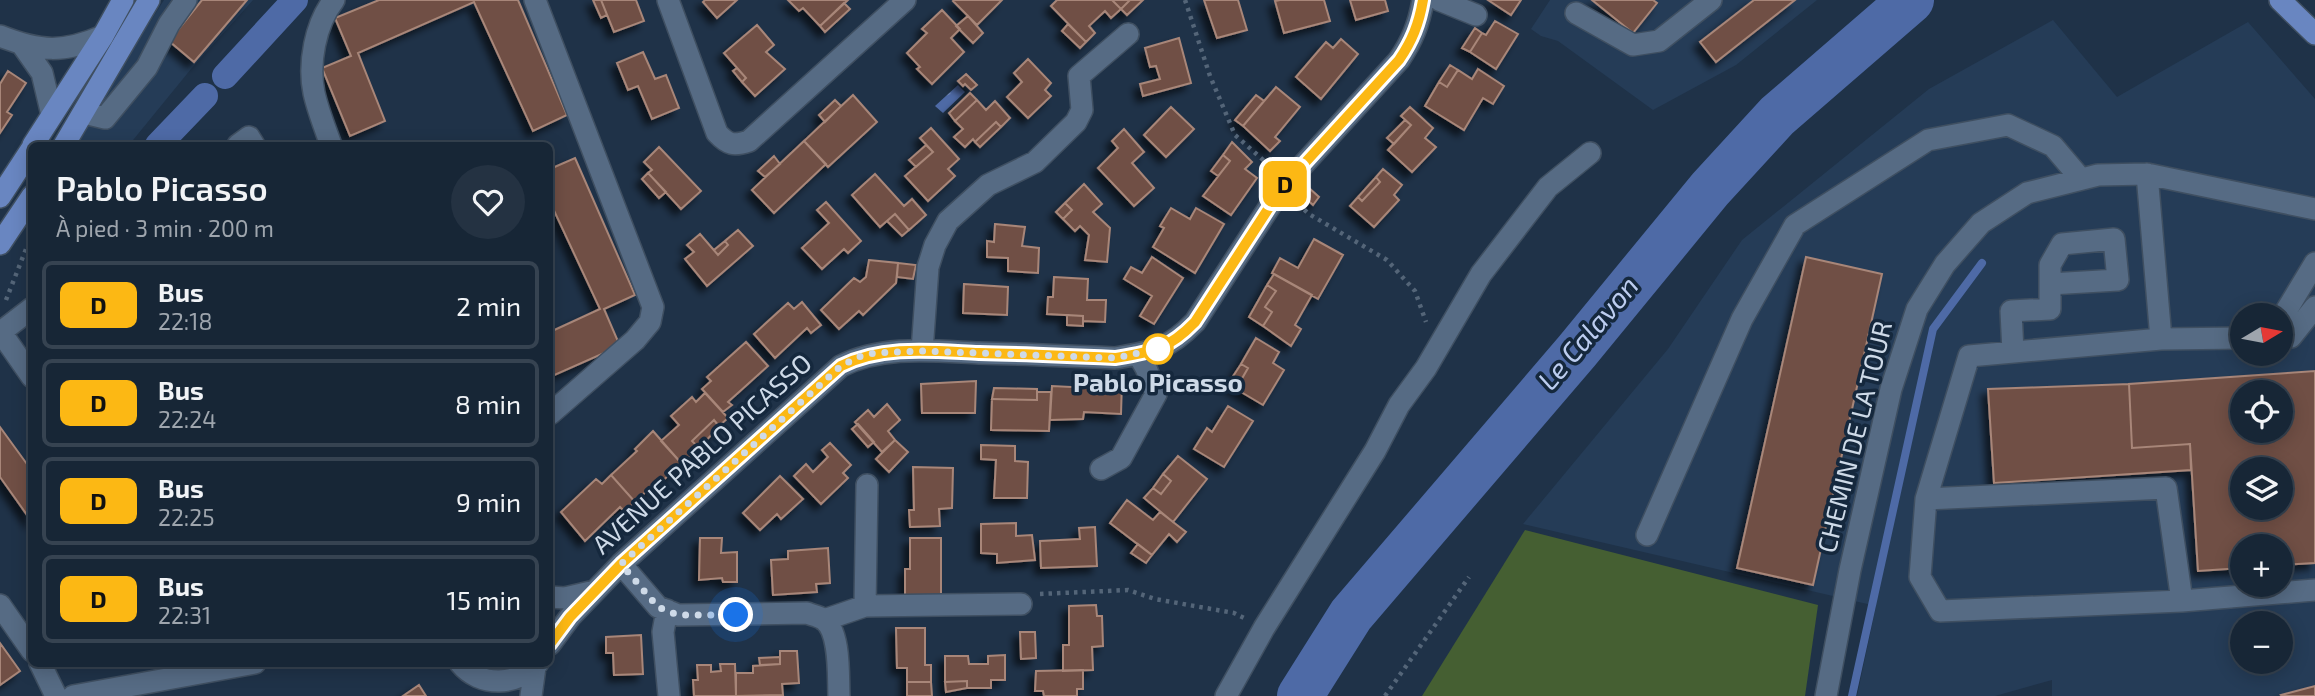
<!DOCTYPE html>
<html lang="fr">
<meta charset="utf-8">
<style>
:root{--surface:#172636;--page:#243242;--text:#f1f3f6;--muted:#9ea5ad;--line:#364351}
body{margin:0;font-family:"Exo 2",sans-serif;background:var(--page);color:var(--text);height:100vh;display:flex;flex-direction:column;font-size:26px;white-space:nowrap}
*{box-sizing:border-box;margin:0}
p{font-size:23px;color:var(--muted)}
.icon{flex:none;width:38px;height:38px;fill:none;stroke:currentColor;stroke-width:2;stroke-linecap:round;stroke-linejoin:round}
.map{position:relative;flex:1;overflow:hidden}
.sheet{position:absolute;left:28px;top:142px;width:525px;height:525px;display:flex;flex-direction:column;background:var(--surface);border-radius:10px;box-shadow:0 4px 18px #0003,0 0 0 2px var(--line)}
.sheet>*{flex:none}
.badge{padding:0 14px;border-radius:10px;font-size:24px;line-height:46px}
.needle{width:46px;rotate:80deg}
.buttons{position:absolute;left:2230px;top:303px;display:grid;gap:14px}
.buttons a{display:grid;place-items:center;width:63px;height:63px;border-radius:50%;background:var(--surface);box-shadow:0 4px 18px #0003,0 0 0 2px var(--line);font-size:35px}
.you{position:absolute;width:35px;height:35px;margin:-18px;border:5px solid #fff;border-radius:50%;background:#1a73e8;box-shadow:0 0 0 10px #1a73e833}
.map>.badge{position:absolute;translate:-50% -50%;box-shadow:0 0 0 4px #fff}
.round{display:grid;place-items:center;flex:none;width:74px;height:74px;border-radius:37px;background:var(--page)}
.head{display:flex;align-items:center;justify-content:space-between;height:119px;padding:0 28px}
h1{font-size:33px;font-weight:600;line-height:52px}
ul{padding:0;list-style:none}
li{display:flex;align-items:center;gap:21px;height:88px;margin:0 14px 10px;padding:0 14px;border:4px solid var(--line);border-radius:10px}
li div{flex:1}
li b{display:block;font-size:26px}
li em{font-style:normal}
li .badge{min-width:77px;font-weight:700;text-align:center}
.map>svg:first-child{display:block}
.built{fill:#253c57;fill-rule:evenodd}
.grass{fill:#455f32}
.water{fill:url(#water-ripples)}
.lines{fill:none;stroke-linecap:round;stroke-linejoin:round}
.stream{stroke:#4e6aa6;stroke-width:8}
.canal{stroke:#4e6aa6;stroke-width:26}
.river{stroke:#4e6aa6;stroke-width:46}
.building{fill:#705044;stroke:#a88679;stroke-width:2;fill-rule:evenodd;filter:url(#shadow)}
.minor-casing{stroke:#3f4f61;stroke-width:24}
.major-casing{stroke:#3f4f61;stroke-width:24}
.path{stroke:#546578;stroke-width:4.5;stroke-dasharray:3.5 5;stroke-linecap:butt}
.minor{stroke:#566b84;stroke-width:21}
.major{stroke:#6986c1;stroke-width:21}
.line-casing{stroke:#fff;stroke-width:16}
.line{stroke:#fcb814;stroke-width:10}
.walk{stroke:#cedae8;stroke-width:7;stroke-dasharray:0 12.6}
.stop-dot{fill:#fff;stroke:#fcb814;stroke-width:3.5}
.labels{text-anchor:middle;stroke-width:7;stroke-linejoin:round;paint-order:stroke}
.stop-label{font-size:26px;font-weight:bold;fill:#cedae8;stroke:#15283d}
.street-label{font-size:26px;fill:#cedae8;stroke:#15283d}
.water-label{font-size:28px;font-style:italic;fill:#bccdf0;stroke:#15283d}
</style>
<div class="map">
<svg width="2315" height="696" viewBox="0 0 2315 696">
<defs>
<pattern id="water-ripples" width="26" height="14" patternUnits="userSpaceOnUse" patternTransform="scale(1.75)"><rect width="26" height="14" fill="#4e6aa6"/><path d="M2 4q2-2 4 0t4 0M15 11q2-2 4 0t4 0" fill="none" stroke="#6e86b6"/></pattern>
<filter id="shadow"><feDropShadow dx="-6" dy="6" stdDeviation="3.5" flood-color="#0009"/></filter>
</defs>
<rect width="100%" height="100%" fill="#1f3248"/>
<!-- built -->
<path class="built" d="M 164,0 L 253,0 L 191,69 L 129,145 L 71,145 Z
M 1550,0 L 1817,0 L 1736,65 L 1653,110 L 1558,41 L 1541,36 L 1531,29 Z
M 2053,20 L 2117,97 L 2248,22 L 2315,99 L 2315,696 L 2052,696 L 2052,680 L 1995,696 L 1857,696 L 1876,606 L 1523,524 L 1668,349 L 1742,240 L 1929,89 ZM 2242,315 L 2280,315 L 2280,354 L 2242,354 ZM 2242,392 L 2280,392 L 2280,430 L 2242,430 ZM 2242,469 L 2280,469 L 2280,508 L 2242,508 ZM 2242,546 L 2280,546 L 2280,584 L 2242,584 ZM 2242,623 L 2280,623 L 2280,662 L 2242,662 Z"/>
<!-- grass -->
<path class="grass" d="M 1525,530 L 1818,605 L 1805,696 L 1422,696 Z"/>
<!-- water -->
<path class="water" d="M 958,85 L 965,92 L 943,113 L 935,106 Z"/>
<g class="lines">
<!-- stream -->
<path class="stream" d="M 1852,696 L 1933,329 L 1982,263"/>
<!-- canal -->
<path class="canal" d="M 225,76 L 295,0
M 158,145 L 205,96"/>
<!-- river -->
<path class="river" d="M 1300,696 L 1351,615 L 1577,351 L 1710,189 L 1777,116 L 1911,0"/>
</g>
<!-- building -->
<path class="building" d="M 202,0 L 247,0 L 194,62 L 169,41 Z
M 379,0 L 518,0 L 567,115 L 533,131 L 474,2 L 358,53 L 385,121 L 350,136 L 322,68 L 351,56 L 335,18 Z
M 593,0 L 601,0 L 607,15 L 601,18 Z
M 601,0 L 636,0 L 644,21 L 614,32 Z
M 705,0 L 737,0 L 717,18 L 703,2 Z
M 788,0 L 848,0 L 820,26 L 803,8 L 799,11 Z
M 954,0 L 1002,0 L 977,25 L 953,1 Z
M 1057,0 L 1112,0 L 1121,9 L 1111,18 L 1105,11 L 1089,26 L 1095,33 L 1086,42 L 1051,6 Z
M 1112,0 L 1130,0 L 1121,9 Z
M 1130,0 L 1143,0 L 1127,15 L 1121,9 Z
M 1204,0 L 1238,0 L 1247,30 L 1217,38 Z
M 1280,0 L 1324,0 L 1330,21 L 1284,33 L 1275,1 Z
M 1350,0 L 1385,0 L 1388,11 L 1356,20 Z
M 1488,0 L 1521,0 L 1511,15 Z
M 1592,0 L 1653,0 L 1657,3 L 1633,33 Z
M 1754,0 L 1795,0 L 1716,62 L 1700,42 Z
M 844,3 L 850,9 L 825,32 L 820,26 Z
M 942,10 L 960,29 L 951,38 L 964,52 L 932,84 L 917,69 L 920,67 L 907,53 L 927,33 L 922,29 Z
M 968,16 L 983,33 L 973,43 L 956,26 Z
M 1495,21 L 1518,34 L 1496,69 L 1470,52 L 1482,33 L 1486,35 Z
M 1068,24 L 1086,42 L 1080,48 L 1062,31 Z
M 757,25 L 774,45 L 766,52 L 785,69 L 755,96 L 742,82 L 746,78 L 724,53 Z
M 1475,28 L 1482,33 L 1470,52 L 1462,48 Z
M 1179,38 L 1191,83 L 1143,96 L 1140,84 L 1160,79 L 1156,66 L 1150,67 L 1145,48 Z
M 1341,39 L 1358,54 L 1321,99 L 1296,77 L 1326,42 L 1333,48 Z
M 643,52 L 655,79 L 666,75 L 679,108 L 652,119 L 638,86 L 628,90 L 617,63 Z
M 1028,59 L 1051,83 L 1045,90 L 1051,96 L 1028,118 L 1007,97 L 1022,82 L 1014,73 Z
M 1450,65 L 1458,70 L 1447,87 L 1439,82 Z
M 737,68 L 746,78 L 742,82 L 733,71 Z
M 1478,69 L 1504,86 L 1493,104 L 1483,98 L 1464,130 L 1425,106 L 1439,82 L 1447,87 L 1458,70 L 1472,79 Z
M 8,71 L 26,83 L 7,112 L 12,115 L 0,133 L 0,84 Z
M 966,74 L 977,85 L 971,90 L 965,84 L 963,86 L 958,81 Z
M 1276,87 L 1300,107 L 1275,137 L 1280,141 L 1270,151 L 1243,126 Z
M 970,93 L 977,100 L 955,121 L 949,113 Z
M 853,95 L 877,122 L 828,167 L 804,141 Z
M 1256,95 L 1264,101 L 1243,126 L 1235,120 Z
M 835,100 L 841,106 L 825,122 L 819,115 Z
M 977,100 L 986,110 L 995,101 L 1010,118 L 1001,127 L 996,122 L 975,142 L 973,139 L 965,147 L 954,137 L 963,129 L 955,121 Z
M 1171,107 L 1194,129 L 1166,157 L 1144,135 Z
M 1410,107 L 1433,128 L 1425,138 L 1436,147 L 1412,172 L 1388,150 L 1411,125 L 1401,116 Z
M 1405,120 L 1411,125 L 1394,144 L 1387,138 Z
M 996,122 L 1001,127 L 980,147 L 975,142 Z
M 931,128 L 959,159 L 948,169 L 955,176 L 928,201 L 905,176 L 933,152 L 920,138 Z
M 1124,129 L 1144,152 L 1132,163 L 1154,188 L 1134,206 L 1098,168 L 1118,148 L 1112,141 Z
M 804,141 L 826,164 L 774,213 L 752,190 Z
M 1232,142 L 1252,162 L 1245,169 L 1257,178 L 1231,215 L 1203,196 L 1230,161 L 1223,155 Z
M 926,145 L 933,152 L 916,167 L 909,160 Z
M 659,147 L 701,191 L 681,209 L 648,173 L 652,170 L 644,162 Z
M 1223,155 L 1230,161 L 1218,176 L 1211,171 Z
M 774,156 L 780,164 L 765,177 L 758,171 Z
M 575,158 L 635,295 L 604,309 L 620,346 L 550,377 L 550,332 L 600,309 L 550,202 L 550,169 Z
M 1383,169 L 1402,185 L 1394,195 L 1399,200 L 1374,227 L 1350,206 L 1358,197 L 1362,201 L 1380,182 L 1376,177 Z
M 648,173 L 666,192 L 659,198 L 642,179 Z
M 875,174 L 904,206 L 912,199 L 926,215 L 909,230 L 895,214 L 880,227 L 852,195 Z
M 1376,177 L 1380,182 L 1362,201 L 1358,197 Z
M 1084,184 L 1102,204 L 1093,212 L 1110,228 L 1107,262 L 1085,260 L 1089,235 L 1080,226 L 1075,231 L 1063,219 L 1072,210 L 1065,203 Z
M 1308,187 L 1319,197 L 1313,205 L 1302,195 Z
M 826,202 L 861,241 L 848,253 L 844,249 L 822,269 L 802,248 L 829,223 L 817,210 Z
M 1065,203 L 1072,210 L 1063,219 L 1056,212 Z
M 1171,208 L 1190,219 L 1196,208 L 1224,224 L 1195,273 L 1153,247 L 1164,228 L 1160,226 Z
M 895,214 L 909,230 L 902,236 L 887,221 Z
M 995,224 L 1025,227 L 1022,246 L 1039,248 L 1038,273 L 1008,271 L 1008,258 L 987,257 L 987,241 L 994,242 Z
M 738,230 L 753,246 L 707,286 L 685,259 L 694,252 L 687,245 L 700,234 L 718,255 L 728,245 L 725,241 Z
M 1314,239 L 1343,255 L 1318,299 L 1272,273 L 1280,258 L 1298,268 Z
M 725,241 L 728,245 L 718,255 L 714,250 Z
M 1152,257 L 1183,278 L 1154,324 L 1140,316 L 1152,296 L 1124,279 L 1131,267 L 1142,273 Z
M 1806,257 L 1882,274 L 1813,585 L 1737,568 Z
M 869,260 L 898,263 L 896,283 L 863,315 L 859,311 L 839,329 L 821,310 L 854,278 L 860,282 L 866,277 Z
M 898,263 L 916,265 L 913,279 L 897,277 Z
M 1274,274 L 1312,295 L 1295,325 L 1301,329 L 1291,346 L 1263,326 L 1272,312 L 1265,307 L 1276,291 L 1267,285 Z
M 1054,277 L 1088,279 L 1087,300 L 1106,300 L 1105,322 L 1083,321 L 1083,316 L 1047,314 L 1048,297 L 1053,297 Z
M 964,284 L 1008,287 L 1007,315 L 963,313 Z
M 1267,285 L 1276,291 L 1265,307 L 1272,312 L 1263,326 L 1249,317 Z
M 802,302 L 821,325 L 811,333 L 807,328 L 775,358 L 754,334 L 788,303 L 794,309 Z
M 1067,315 L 1083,316 L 1083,326 L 1067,325 Z
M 1256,338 L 1279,352 L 1273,363 L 1284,370 L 1263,405 L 1236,389 L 1248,368 L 1241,364 Z
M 746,342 L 768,366 L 728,402 L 732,405 L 723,412 L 702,389 L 711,381 L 707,377 Z
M 1241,364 L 1248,368 L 1236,389 L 1228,384 Z
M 2315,371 L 2315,563 L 2280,565 L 2280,546 L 2242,546 L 2242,568 L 2198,571 L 2190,444 L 2132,448 L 2129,384 ZM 2242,392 L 2280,392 L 2280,430 L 2242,430 ZM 2242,469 L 2280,469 L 2280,508 L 2242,508 Z
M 976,381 L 975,413 L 922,413 L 921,384 Z
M 1122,381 L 1121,414 L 1084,412 L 1083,419 L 1050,420 L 1052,386 L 1091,388 L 1091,383 Z
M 2129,384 L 2132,448 L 2190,444 L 2191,470 L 1994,483 L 1988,389 Z
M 994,388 L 1037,389 L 1037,400 L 992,399 Z
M 1037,392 L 1051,392 L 1049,431 L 991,430 L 992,399 L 1037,400 Z
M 705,393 L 728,418 L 719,426 L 714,420 L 692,441 L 699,448 L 682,464 L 661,441 L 679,425 L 671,416 L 692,397 L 696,402 Z
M 887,404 L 900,420 L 888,431 L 895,440 L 882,452 L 855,422 L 868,410 L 874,417 Z
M 1228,406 L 1253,421 L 1224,467 L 1194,449 L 1207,428 L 1212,432 Z
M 714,420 L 719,427 L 699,448 L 692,441 Z
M 858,424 L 874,442 L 868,447 L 852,429 Z
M 0,427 L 32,471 L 32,522 L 0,477 Z
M 653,431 L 682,464 L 653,489 L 651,487 L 635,502 L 611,475 L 637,451 L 635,449 Z
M 895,440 L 908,452 L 889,472 L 876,459 Z
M 830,443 L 851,465 L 843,473 L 848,478 L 821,504 L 794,476 L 806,464 L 813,472 L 828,457 L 822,450 Z
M 981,445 L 1015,446 L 1015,461 L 1028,462 L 1027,498 L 994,498 L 996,460 L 981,459 Z
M 1178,456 L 1207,479 L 1173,522 L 1144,498 L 1153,488 L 1161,494 L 1171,481 L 1163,474 Z
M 913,467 L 953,468 L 952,508 L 939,509 L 940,526 L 910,527 L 909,510 L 914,510 Z
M 1163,474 L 1171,481 L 1161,494 L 1153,488 Z
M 611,475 L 635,502 L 625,512 L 620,507 L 585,541 L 561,512 L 596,479 L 602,484 Z
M 780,476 L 803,499 L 781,519 L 777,514 L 760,530 L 743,513 Z
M 1127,500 L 1153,520 L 1160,512 L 1186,532 L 1177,542 L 1169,534 L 1152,555 L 1110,523 Z
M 1016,523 L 1016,536 L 1032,535 L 1035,560 L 997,563 L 997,554 L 981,553 L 981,524 Z
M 1095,527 L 1097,566 L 1041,568 L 1040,541 L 1080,539 L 1079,528 Z
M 700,538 L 722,538 L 721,553 L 737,552 L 737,582 L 723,582 L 722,578 L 699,580 Z
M 910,538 L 941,538 L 941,596 L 905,597 L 905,569 L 910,569 Z
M 1138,544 L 1152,555 L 1146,563 L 1131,553 Z
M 828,548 L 830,583 L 816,584 L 817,592 L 773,595 L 771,560 L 788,559 L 788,551 Z
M 1096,605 L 1097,616 L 1102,616 L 1103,646 L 1092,647 L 1093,670 L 1063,671 L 1063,645 L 1069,645 L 1069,606 Z
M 896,628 L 925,628 L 925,665 L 931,665 L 931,682 L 907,682 L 907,668 L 897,668 Z
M 1020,632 L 1035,632 L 1036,658 L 1021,659 Z
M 641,635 L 643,674 L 614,675 L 613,653 L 606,653 L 606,637 Z
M 0,643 L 20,671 L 0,685 Z
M 780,651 L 797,651 L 799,683 L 782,684 L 783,695 L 736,696 L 736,673 L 753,673 L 753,666 L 780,664 Z
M 1005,655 L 1005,680 L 991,680 L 991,688 L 967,688 L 967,681 L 945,682 L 945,656 L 968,656 L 969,664 L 988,664 L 988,656 Z
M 780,657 L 780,664 L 760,665 L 759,658 Z
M 720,664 L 735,664 L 736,696 L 694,696 L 693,680 L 698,680 L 697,665 L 711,665 L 711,672 L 721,671 Z
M 1083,670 L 1083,689 L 1077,689 L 1077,696 L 1044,696 L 1043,691 L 1035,691 L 1036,671 Z
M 967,681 L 967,688 L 946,692 L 945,682 Z
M 907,682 L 931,682 L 932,696 L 907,696 Z
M 419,685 L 426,696 L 403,696 Z
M 2315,686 L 2315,696 L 2282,696 L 2281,695 Z"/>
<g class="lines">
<defs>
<path id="minor" d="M 535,0 L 653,307 L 650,322 L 635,340 L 550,414
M 668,0 L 717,133 C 728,145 734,146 749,141 L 905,0
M 1439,0 L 1476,15
M 1576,13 L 1633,45 L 1659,41 L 1711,0
M 0,36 C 40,52 64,53 103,36
M 23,46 L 42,73 L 52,115
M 84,113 L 105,118 L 147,67 L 169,24 L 186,0
M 238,145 L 249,137 L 254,145
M 331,145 C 325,128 318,111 314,93 C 308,64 315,24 334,0
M 2147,174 L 2161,339 L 2242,338
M 2280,321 L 2315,263
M 0,331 L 32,377
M 1,332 L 32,308
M 2280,337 L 2291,337 L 2315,307
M 922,351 L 928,267 L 935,245 L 948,221 L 988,185 L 1035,162 L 1076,122 L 1082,110 L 1079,76 L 1128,34
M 2013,352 L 2011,311 L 2050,309 L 2050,265 L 2062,244 L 2114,239 L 2118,280 L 2050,284
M 1101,469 L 1121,458 L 1156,394 L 1146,368 L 1138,354
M 1926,499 L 2166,488 L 2182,601 L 1940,611 L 1920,577 L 1926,499 L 1969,356 L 2161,339
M 1647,535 L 1742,319 L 1795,225 L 1928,140 L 2008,125 L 2053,146 L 2081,179
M 621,564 L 658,607 L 678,615 L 807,613 C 812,615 818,616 823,619 C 841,631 838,677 839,696
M 550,597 L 565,598 L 595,591
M 2182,601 L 2315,590
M 0,605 L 32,651
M 865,606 L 867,485
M 667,610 L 663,632 L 669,696
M 824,620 L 865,606 L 1021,604
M 550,644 L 570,617 L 621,564 L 841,366 C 883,345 933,351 979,353 C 1025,354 1070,356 1115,358 C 1152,352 1168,350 1195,322 L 1281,189 L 1399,60 C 1412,41 1419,24 1423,0
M 40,663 L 56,696
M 460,663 C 480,688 518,686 538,663
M 73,696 L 255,663
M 531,696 L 535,667
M 1226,696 L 1264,628 L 1375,451 L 1399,405 L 1426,368 L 1481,274 L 1548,187 L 1590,153
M 1826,696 L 1850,570 L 1891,389 L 1917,309 L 1945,264 L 1981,223 L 2027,193 L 2098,175 L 2147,174 L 2315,209"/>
<path id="major" d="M 2280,0 L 2315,34
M 33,145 L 103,36 L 123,0
M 64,145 L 149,0
M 0,197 L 32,148
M 0,244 L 32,196"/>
</defs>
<!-- minor casing -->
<use href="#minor" class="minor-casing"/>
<!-- major casing -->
<use href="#major" class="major-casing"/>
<!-- path -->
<path class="path" d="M 1185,0 L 1210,76 L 1235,135 L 1271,167
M 1298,204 L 1309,214 L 1387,260 L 1415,291 L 1426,322
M 6,300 L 26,249
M 1040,594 L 1128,590 L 1155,599 L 1234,613 L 1244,618
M 1385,696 L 1469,577"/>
<!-- minor -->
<use href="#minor" class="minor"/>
<!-- major -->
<use href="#major" class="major"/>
</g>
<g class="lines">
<defs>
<path id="line" d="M 550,644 L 570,617 L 621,564 L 841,366 C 883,345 933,351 979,353 C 1024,354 1070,356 1115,358 C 1152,352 1168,350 1195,322 L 1281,189 L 1399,60 C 1412,41 1419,24 1423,0"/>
</defs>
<!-- line casing -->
<use href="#line" class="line-casing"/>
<!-- line -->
<use href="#line" class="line"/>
<!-- walk -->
<path class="walk" d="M 736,615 L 678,615 L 658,607 L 621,564 L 841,366 L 858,357 L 874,353 L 922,351 L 1115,358 L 1158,349"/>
</g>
<!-- markers -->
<circle class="stop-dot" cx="1158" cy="349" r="14"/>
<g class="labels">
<!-- stop labels -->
<g class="stop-label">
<text x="1158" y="392">Pablo Picasso</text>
</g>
<!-- street labels -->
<g class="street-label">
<text transform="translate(1855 437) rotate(-76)" y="9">CHEMIN DE LA TOUR</text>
<text transform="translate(702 454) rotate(-42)" y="9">AVENUE PABLO PICASSO</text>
</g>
<!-- water labels -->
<g class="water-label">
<text transform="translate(1588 333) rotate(-50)" y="10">Le Calavon</text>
</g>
</g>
</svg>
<div class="buttons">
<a><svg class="needle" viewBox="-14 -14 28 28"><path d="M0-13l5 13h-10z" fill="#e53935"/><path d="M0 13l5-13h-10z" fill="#9ea5ad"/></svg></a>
<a><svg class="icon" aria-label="locate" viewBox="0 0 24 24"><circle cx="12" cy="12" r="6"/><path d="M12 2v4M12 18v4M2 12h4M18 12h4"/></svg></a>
<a><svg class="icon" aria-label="layers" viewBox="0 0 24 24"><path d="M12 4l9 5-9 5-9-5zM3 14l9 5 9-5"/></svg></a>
<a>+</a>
<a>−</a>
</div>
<div class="you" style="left:736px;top:615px"></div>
<b class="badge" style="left:1285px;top:184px;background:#fcb814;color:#111">D</b>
<section class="sheet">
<div class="head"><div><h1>Pablo Picasso</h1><p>À pied · 3 min · 200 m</p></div><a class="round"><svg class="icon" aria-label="heart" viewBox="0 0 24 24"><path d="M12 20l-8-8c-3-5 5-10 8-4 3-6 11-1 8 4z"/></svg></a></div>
<ul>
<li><span class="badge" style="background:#fcb814;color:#111">D</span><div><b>Bus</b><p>22:18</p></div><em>2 min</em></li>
<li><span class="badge" style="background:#fcb814;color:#111">D</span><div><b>Bus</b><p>22:24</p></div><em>8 min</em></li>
<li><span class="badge" style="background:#fcb814;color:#111">D</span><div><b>Bus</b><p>22:25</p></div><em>9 min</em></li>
<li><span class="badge" style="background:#fcb814;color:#111">D</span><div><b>Bus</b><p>22:31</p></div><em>15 min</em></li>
</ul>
</section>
</div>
